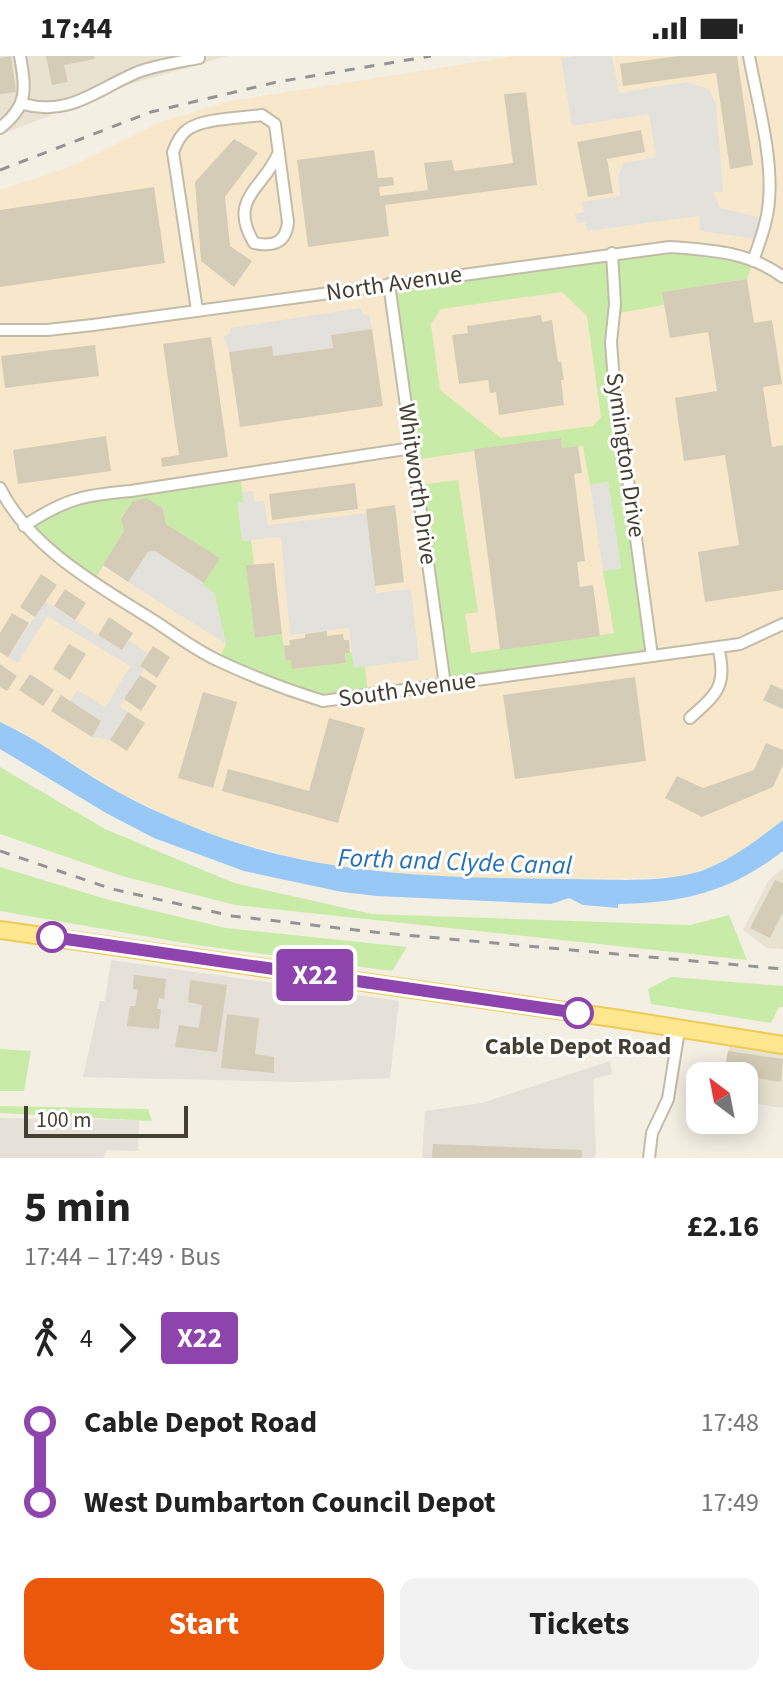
<!DOCTYPE html>
<meta charset="utf-8">
<style>
:root{--surface:#fff;--page:#f2f2f2;--text:#222;--muted:#767676;--accent:#ea580c}
body{margin:0;font-family:"Source Sans 3",sans-serif;background:var(--page);color:var(--text);height:100vh;display:flex;flex-direction:column;font-size:30px;white-space:nowrap}
*{box-sizing:border-box;margin:0}
p{font-size:26px;color:var(--muted)}
.icon{flex:none;width:44px;height:44px;fill:none;stroke:currentColor;stroke-width:2;stroke-linecap:round;stroke-linejoin:round}
.map{position:relative;height:1102px;overflow:hidden}
.drawer{display:flex;flex-direction:column;background:var(--surface);flex:1}
.drawer>*{flex:none}
.badge{padding:0 16px;border-radius:6px;font-size:28px;line-height:52px}
.needle{width:52px;rotate:328deg}
.controls{position:absolute;left:686px;top:1006px;display:grid;gap:16px}
.controls a{display:grid;place-items:center;width:72px;height:72px;border-radius:16px;background:var(--surface);box-shadow:0 4px 20px #0003;font-size:40px}
.scale{position:absolute;left:24px;bottom:20px;width:164px;box-sizing:border-box;padding-left:8px;border:4px solid #453f32;border-top:0;font-size:22px;line-height:28px;white-space:nowrap;color:#453f32;-webkit-text-stroke:6px #fff;paint-order:stroke}
.map>.badge{position:absolute;translate:-50% -50%;box-shadow:0 0 0 4px #fff}
.legs{display:flex;align-items:center;gap:12px;height:88px;padding:0 24px;font-size:26px}
.legs p{margin-inline-start:auto}
.head{display:flex;align-items:center;justify-content:space-between;height:136px;padding:0 24px}
h1{font-size:44px;font-weight:700;line-height:60px}
.action{display:flex;gap:16px;margin-top:auto;padding:16px 24px}
.action a{flex:1;height:92px;border-radius:16px;background:var(--accent);color:#fff;font-size:32px;font-weight:700;line-height:92px;text-align:center}
.action a+a{background:var(--page);color:var(--text)}
ul{padding:0 24px;list-style:none}
li{display:flex;align-items:center;gap:28px;height:80px;font-size:30px}
li i{display:grid;place-items:center;width:12px;height:100%;margin:0 10px;background:currentColor}
li i::after{content:'';width:20px;height:20px;margin:-10px;border:6px solid;border-radius:50%;background:var(--surface)}
li p{margin-inline-start:auto}
li:first-child i{background:linear-gradient(#0000 50%,currentColor 0)}
li:last-child i{background:linear-gradient(currentColor 50%,#0000 0)}
.status{display:flex;justify-content:space-between;align-items:center;height:56px;padding:0 40px;background:var(--surface);direction:ltr}
.status svg{height:22px;fill:currentColor}
.map>svg:first-child{display:block}
.residential{fill:#e8e2d0}
.commercial{fill:#f8e8cb}
.industrial{fill:#e5e0d8}
.green{fill:#c8eca7;fill-rule:evenodd}
.parking{fill:#e3e1dc}
.water{fill:#98c9f6}
.building{fill:#d5ccb7}
.lines{fill:none;stroke-linecap:round;stroke-linejoin:round}
.street-casing{stroke:#c2bba7;stroke-width:14}
.primary-casing{stroke:#eecb56;stroke-width:20}
.street{stroke:#fff;stroke-width:10}
.primary{stroke:#ffe790;stroke-width:16}
.rail{stroke:#949494;stroke-width:3;stroke-dasharray:10 10;stroke-linecap:butt}
.line-1-casing{stroke:#fff;stroke-width:18}
.line-1{stroke:#8e44ad;stroke-width:12}
.stop-1-dot{fill:#fff;stroke:#8e44ad;stroke-width:4}
.labels{text-anchor:middle;stroke-width:6;stroke-linejoin:round;paint-order:stroke}
.street-label{font-size:24px;fill:#453f32;stroke:#fff}
.stop-label{font-size:24px;font-weight:bold;fill:#453f32;stroke:#fff}
.water-label{font-size:26px;font-style:italic;fill:#236fba;stroke:#fff}
</style>
<div class="status"><b>17:44</b><svg viewBox="0 0 49 12"><path d="M0 12V9h3v3zM5 12V6h3v6zM10 12V3h3v9zM15 12V0h3v12zM26 1h20v11H26zM47 4h2v5h-2z"/></svg></div>
<div class="map">
<svg width="783" height="1102" viewBox="0 0 783 1102">
<rect width="100%" height="100%" fill="#f3efe3"/>
<!-- residential -->
<path class="residential" d="M 0,0 L 227,0 L 127,29 L 0,79 Z
M 783,812 L 783,893 L 767,892 L 743,874 L 769,824 Z
M 731,980 L 783,989 L 783,1052 L 744,1046 L 744,1020 L 724,1020 Z"/>
<!-- commercial -->
<path class="commercial" d="M 515,0 L 783,0 L 783,764 L 741,796 L 716,809 L 687,819 L 660,822 L 504,823 L 404,819 L 324,809 L 235,786 L 187,769 L 120,737 L 20,675 L 0,666 L 0,134 L 70,111 L 158,67 L 230,45 Z"/>
<!-- industrial -->
<path class="industrial" d="M 111,904 L 399,945 L 390,1022 L 301,1026 L 83,1021 L 100,945 L 105,945 Z
M 610,1005 L 612,1018 L 593,1023 L 596,1097 L 594,1102 L 422,1102 L 425,1055 L 482,1047 Z
M 0,1062 L 139,1064 L 138,1095 L 107,1094 L 103,1102 L 0,1102 Z"/>
<!-- green -->
<path class="green" d="M 670,191 L 753,205 L 747,223 L 663,236 L 664,249 L 614,258 L 611,286 L 652,600 L 445,629 L 418,429 L 458,424 L 478,556 L 465,558 L 471,597 L 614,577 L 603,515 L 621,512 L 608,426 L 590,429 L 583,390 L 562,392 L 561,382 L 414,404 L 389,228 ZM 562,236 L 587,260 L 601,361 L 593,370 L 501,382 L 440,334 L 431,268 L 441,253 Z
M 240,419 L 244,446 L 238,448 L 242,485 L 251,484 L 254,508 L 247,509 L 255,582 L 282,578 L 286,605 L 291,604 L 293,613 L 346,607 L 345,597 L 352,597 L 354,611 L 365,610 L 368,639 L 323,645 L 218,605 L 226,588 L 214,537 L 202,529 L 219,502 L 166,468 L 163,453 L 147,443 L 133,445 L 121,461 L 124,475 L 94,525 L 24,470 L 71,443 Z
M 0,711 L 105,773 L 234,827 L 372,858 L 690,869 L 729,859 L 747,904 L 235,849 L 122,820 L 0,778 Z
M 0,811 L 109,844 L 226,872 L 407,891 L 392,915 L 196,889 L 0,855 Z
M 671,921 L 783,930 L 783,951 L 779,951 L 771,967 L 651,948 L 648,933 Z
M 0,993 L 31,995 L 24,1035 L 0,1035 Z
M 0,1050 L 148,1053 L 152,1065 L 0,1057 Z"/>
<!-- parking -->
<path class="parking" d="M 575,0 L 612,0 L 619,37 L 687,26 L 709,33 L 716,48 L 723,136 L 713,136 L 720,152 L 758,161 L 761,165 L 756,183 L 700,175 L 699,160 L 587,175 L 585,166 L 577,167 L 575,158 L 584,156 L 582,146 L 620,140 L 618,120 L 624,107 L 656,101 L 649,58 L 572,70 L 561,2 Z
M 360,252 L 363,258 L 369,259 L 372,273 L 331,279 L 333,292 L 273,300 L 271,290 L 229,296 L 224,281 L 230,278 L 231,272 Z
M 608,426 L 621,512 L 603,515 L 590,429 Z
M 253,435 L 254,446 L 264,445 L 268,469 L 367,457 L 376,537 L 411,533 L 419,604 L 354,612 L 349,572 L 290,579 L 281,481 L 242,485 L 238,447 L 244,446 L 242,436 Z
M 155,495 L 204,527 L 203,529 L 214,537 L 226,588 L 128,526 L 148,496 Z
M 45,545 L 122,594 L 128,584 L 148,597 L 140,610 L 144,613 L 120,650 L 128,656 L 110,684 L 92,681 L 101,665 L 70,646 L 77,634 L 106,651 L 130,610 L 47,560 L 18,607 L 8,601 Z"/>
<!-- water -->
<path class="water" d="M 0,666 C 33,681 63,703 94,722 C 123,740 154,755 186,768 C 307,820 438,822 568,823 C 611,823 659,828 701,815 C 732,804 757,784 783,764 L 783,795 C 730,836 684,847 618,848 L 618,852 L 583,849 L 569,842 L 551,848 L 377,840 L 342,836 L 244,815 L 154,782 L 106,757 L 0,693 Z"/>
<!-- building -->
<path class="building" d="M 11,0 L 16,36 L 0,38 L 0,2 Z
M 46,0 L 94,0 L 95,3 L 64,9 L 68,26 L 52,29 Z
M 678,0 L 737,0 L 753,109 L 730,113 L 716,17 L 623,30 L 620,8 Z
M 526,36 L 537,129 L 385,149 L 389,180 L 308,191 L 297,104 L 374,94 L 378,122 L 393,121 L 394,129 L 379,131 L 380,140 L 428,134 L 424,107 L 452,104 L 454,115 L 513,107 L 504,38 Z
M 641,74 L 645,96 L 607,103 L 613,137 L 588,141 L 577,86 Z
M 234,83 L 258,97 L 225,141 L 230,190 L 252,205 L 234,231 L 201,205 L 195,126 Z
M 154,131 L 165,207 L 0,231 L 0,154 Z
M 747,223 L 754,267 L 772,264 L 782,328 L 763,331 L 772,391 L 783,389 L 783,534 L 705,546 L 698,496 L 739,489 L 725,399 L 684,405 L 675,342 L 717,335 L 708,276 L 670,282 L 662,236 Z
M 541,259 L 542,266 L 552,264 L 558,306 L 561,305 L 564,324 L 561,324 L 564,349 L 499,359 L 496,336 L 490,337 L 488,324 L 459,328 L 452,279 L 468,277 L 467,270 Z
M 372,273 L 383,350 L 240,371 L 229,296 L 272,290 L 273,300 L 333,292 L 331,279 Z
M 211,281 L 228,401 L 162,411 L 161,402 L 179,399 L 163,288 Z
M 95,289 L 99,320 L 5,332 L 1,300 Z
M 106,380 L 111,415 L 18,428 L 13,394 Z
M 561,382 L 562,392 L 578,390 L 582,417 L 574,418 L 585,505 L 577,506 L 580,531 L 593,529 L 600,580 L 500,594 L 474,393 Z
M 355,427 L 358,453 L 272,464 L 269,438 Z
M 147,442 L 163,453 L 166,468 L 220,502 L 204,527 L 155,495 L 148,496 L 128,526 L 103,509 L 124,475 L 121,462 L 133,445 Z
M 395,449 L 404,526 L 375,530 L 366,453 Z
M 274,507 L 282,578 L 255,582 L 246,509 Z
M 41,518 L 57,529 L 35,561 L 20,551 Z
M 65,533 L 86,547 L 75,564 L 54,550 Z
M 12,557 L 29,567 L 8,601 L 0,596 L 0,577 Z
M 109,561 L 133,577 L 122,594 L 98,579 Z
M 327,575 L 327,580 L 343,578 L 344,584 L 349,584 L 350,597 L 345,597 L 346,607 L 292,613 L 291,604 L 286,605 L 284,590 L 290,589 L 289,584 L 305,582 L 305,578 Z
M 69,588 L 86,598 L 70,624 L 53,613 Z
M 153,590 L 170,601 L 157,622 L 140,610 Z
M 0,608 L 17,620 L 7,635 L 0,631 Z
M 30,618 L 54,634 L 43,650 L 19,634 Z
M 140,619 L 157,630 L 141,655 L 124,643 Z
M 635,621 L 646,705 L 515,723 L 503,639 Z
M 771,628 L 783,634 L 783,653 L 763,644 Z
M 203,636 L 237,646 L 213,732 L 178,722 Z
M 61,639 L 101,665 L 92,681 L 51,655 Z
M 128,656 L 145,667 L 127,695 L 110,684 Z
M 329,662 L 365,672 L 338,767 L 222,735 L 228,713 L 309,735 Z
M 766,687 L 783,694 L 783,709 L 773,731 L 702,761 L 665,742 L 677,720 L 703,732 L 754,714 Z
M 775,824 L 783,827 L 783,856 L 770,882 L 750,872 Z
M 134,919 L 166,923 L 164,943 L 159,942 L 157,953 L 161,953 L 159,973 L 127,970 L 130,950 L 135,950 L 138,934 L 133,933 Z
M 190,924 L 227,929 L 217,996 L 175,991 L 179,969 L 199,972 L 202,949 L 188,946 Z
M 227,958 L 259,962 L 255,998 L 274,1001 L 274,1017 L 221,1012 Z
M 728,995 L 783,1003 L 781,1026 L 724,1017 Z
M 433,1088 L 582,1094 L 582,1102 L 432,1102 Z"/>
<g class="lines">
<defs>
<path id="street" d="M 749,0 C 757,44 773,100 769,144 C 768,164 760,185 753,205
M 23,48 C 70,61 97,33 138,16 C 157,9 179,6 199,2 L 199,0
M 0,72 C 28,50 26,34 20,0
M 612,197 L 615,248 L 611,286 L 613,313 L 652,600
M 389,228 L 445,629
M 197,254 L 173,96 C 176,88 180,79 187,74 C 202,62 242,62 262,59 L 275,68 L 288,166 C 286,187 273,191 254,187 C 227,142 264,133 279,96
M 0,274 L 47,274 L 93,269 L 670,191 C 711,194 750,196 783,221
M 0,432 C 30,493 101,531 156,566 C 177,580 197,595 219,605 C 253,621 287,634 323,645 L 740,588 L 783,568
M 24,470 C 65,443 83,439 131,435 L 412,392
M 690,662 C 717,638 728,629 718,591
M 649,1102 L 652,1077 L 668,1043 L 679,974"/>
<path id="primary" d="M 0,874 L 620,963 L 783,989"/>
</defs>
<!-- street casing -->
<use href="#street" class="street-casing"/>
<!-- primary casing -->
<use href="#primary" class="primary-casing"/>
<!-- street -->
<use href="#street" class="street"/>
<!-- primary -->
<use href="#primary" class="primary"/>
<!-- rail -->
<path class="rail" d="M 0,114 L 151,56 L 277,26 L 431,0
M 0,795 L 112,833 L 232,860 L 383,877 L 783,913"/>
</g>
<g class="lines">
<defs>
<path id="line-1" d="M 52,881 L 578,957"/>
</defs>
<!-- line-1 casing -->
<use href="#line-1" class="line-1-casing"/>
<!-- line-1 -->
<use href="#line-1" class="line-1"/>
</g>
<!-- markers -->
<g class="stop-1-dot">
<circle cx="52" cy="881" r="14"/>
<circle cx="578" cy="957" r="14"/>
</g>
<g class="labels">
<!-- street labels -->
<g class="street-label">
<text transform="translate(394 227) rotate(-8)" y="8">North Avenue</text>
<text transform="translate(626 399) rotate(82)" y="8">Symington Drive</text>
<text transform="translate(418 428) rotate(82)" y="8">Whitworth Drive</text>
<text transform="translate(407 633) rotate(-8)" y="8">South Avenue</text>
</g>
<!-- stop labels -->
<g class="stop-label">
<text x="578" y="998">Cable Depot Road</text>
</g>
<!-- water labels -->
<g class="water-label">
<text transform="translate(455 805) rotate(2)" y="9">Forth and Clyde Canal</text>
</g>
</g>
</svg>
<div class="controls">
<a><svg class="needle" viewBox="-14 -14 28 28"><path d="M0-13l5 13h-10z" fill="#e53935"/><path d="M0 13l5-13h-10z" fill="#767676"/></svg></a>
</div>
<div class="scale">100 m</div>
<b class="badge" style="left:315px;top:919px;background:#8e44ad;color:#fff">X22</b>
</div>
<section class="drawer">
<div class="head"><div><h1>5 min</h1><p>17:44 – 17:49 · Bus</p></div><b>£2.16</b></div>
<div class="legs"><svg class="icon" aria-label="walk" viewBox="0 0 24 24"><circle cx="13" cy="4" r="2"/><path d="M13 8l-2 6 4 7M11 14l-3 7M7 12l3-4h3l4 4"/></svg>4<svg class="icon" aria-label="forward" viewBox="0 0 24 24"><path d="M9 5l7 7-7 7"/></svg><b class="badge" style="background:#8e44ad;color:#fff">X22</b></div>
<ul>
<li><i style="color:#8e44ad"></i><b>Cable Depot Road</b><p>17:48</p></li>
<li><i style="color:#8e44ad"></i><b>West Dumbarton Council Depot</b><p>17:49</p></li>
</ul>
<div class="action"><a>Start</a><a>Tickets</a></div>
</section>
